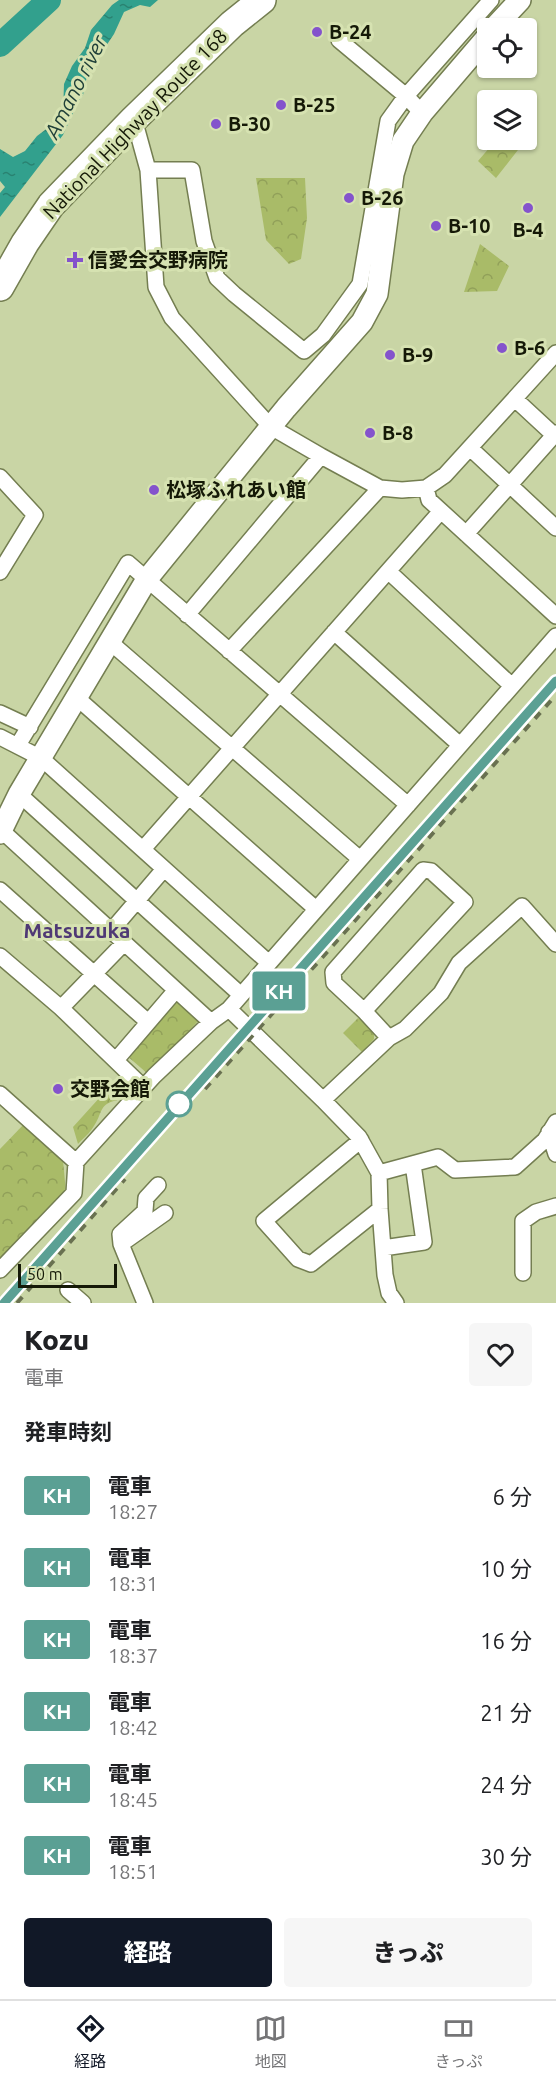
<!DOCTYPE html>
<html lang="ja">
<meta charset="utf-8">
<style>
:root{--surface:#fff;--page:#f6f6f6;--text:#202124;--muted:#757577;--line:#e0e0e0;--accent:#111827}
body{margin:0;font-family:Ubuntu,"Noto Sans JP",sans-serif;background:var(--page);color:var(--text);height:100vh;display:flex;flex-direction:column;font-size:22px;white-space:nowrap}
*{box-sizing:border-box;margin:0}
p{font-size:20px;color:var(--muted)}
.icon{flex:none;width:33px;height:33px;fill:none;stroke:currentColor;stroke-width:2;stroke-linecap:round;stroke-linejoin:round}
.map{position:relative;height:1303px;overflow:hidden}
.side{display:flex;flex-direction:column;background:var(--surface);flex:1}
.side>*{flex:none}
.badge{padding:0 12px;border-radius:4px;font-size:21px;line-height:39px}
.fabs{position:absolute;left:477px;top:18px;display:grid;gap:12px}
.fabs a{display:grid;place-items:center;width:60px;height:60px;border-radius:6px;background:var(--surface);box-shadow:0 2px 4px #0004;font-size:30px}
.scale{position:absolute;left:18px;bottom:15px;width:99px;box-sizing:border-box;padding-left:6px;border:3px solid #151907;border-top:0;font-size:16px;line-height:21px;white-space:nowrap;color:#151907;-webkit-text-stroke:4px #d6e2b1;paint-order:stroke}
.map>.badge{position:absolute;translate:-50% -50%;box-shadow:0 0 0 3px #fff}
h2{padding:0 24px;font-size:22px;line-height:54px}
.round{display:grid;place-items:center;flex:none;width:63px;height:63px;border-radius:6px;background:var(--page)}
.headline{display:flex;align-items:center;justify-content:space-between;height:102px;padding:0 24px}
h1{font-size:28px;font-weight:800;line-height:45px}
.primary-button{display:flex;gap:12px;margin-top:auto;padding:12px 24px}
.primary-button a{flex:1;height:69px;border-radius:6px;background:var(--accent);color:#fff;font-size:24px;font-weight:800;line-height:69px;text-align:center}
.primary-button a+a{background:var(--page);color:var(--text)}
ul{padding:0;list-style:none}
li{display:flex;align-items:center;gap:18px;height:72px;padding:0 24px}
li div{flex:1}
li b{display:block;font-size:22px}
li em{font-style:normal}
li .badge{min-width:66px;font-weight:700;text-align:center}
.tab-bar{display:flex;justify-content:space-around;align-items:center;height:84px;border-top:2px solid var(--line);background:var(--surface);font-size:16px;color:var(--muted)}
.tab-bar a{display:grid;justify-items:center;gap:3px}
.tab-bar .on{color:var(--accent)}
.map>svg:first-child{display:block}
.forest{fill:url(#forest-crowns)}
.water{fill:url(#water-ripples)}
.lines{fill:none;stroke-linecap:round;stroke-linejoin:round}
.river{stroke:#32a08d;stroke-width:24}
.street-casing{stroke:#747e51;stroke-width:18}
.secondary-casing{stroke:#747e51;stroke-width:24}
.highway-casing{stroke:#747e51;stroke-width:30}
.street{stroke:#fff;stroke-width:15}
.secondary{stroke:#fff;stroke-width:21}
.highway{stroke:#fff;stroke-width:27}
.rail{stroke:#697151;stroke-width:4;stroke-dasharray:8 8;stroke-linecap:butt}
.line-casing{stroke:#fff;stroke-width:14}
.line{stroke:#5ba094;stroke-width:9}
.poi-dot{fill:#8453cc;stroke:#d6e2b1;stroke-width:2}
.stop-dot{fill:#fff;stroke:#5ba094;stroke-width:3}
.labels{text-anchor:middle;stroke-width:6;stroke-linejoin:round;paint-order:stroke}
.poi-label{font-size:20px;font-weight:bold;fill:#151907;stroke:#d6e2b1;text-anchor:start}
.street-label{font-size:20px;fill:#151907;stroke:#d6e2b1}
.water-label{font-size:21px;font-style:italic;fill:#204039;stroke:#d6e2b1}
.neighbourhood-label{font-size:21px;font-weight:bold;fill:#4f3975;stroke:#d6e2b1}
</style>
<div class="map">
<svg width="556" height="1303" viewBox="0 0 556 1303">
<defs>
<pattern id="forest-crowns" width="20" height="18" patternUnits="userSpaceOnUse" patternTransform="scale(1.5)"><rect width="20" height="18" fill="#a9bb68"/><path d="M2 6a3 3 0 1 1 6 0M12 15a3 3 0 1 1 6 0" fill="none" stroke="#91a059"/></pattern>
<pattern id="water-ripples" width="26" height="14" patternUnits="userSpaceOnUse" patternTransform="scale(1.5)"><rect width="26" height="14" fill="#32a08d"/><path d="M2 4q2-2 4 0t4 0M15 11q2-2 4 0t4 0" fill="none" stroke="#298271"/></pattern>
</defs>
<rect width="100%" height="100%" fill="#c9d5a5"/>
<!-- forest -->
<path class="forest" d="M 496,140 L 525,141 L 496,178 L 478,161 Z
M 256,178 L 305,178 L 307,218 L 301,259 L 289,264 L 266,240 Z
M 480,244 L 509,266 L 497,291 L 464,292 Z
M 178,999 L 200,1019 L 148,1074 L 126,1055 Z
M 358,1018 L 374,1031 L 374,1039 L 362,1052 L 343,1033 Z
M 120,1075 L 131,1086 L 122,1099 C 96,1104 105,1111 92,1129 C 88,1135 82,1139 78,1144 L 73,1127 Z
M 25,1123 L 63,1160 L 66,1193 L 0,1261 L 0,1149 Z"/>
<!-- water -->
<path class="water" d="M 119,0 L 158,0 L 150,7 L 140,5 L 124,12 L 114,34 L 98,58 L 95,58 L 88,71 L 83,95 L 78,102 L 63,135 L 0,217 L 0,193 L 5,187 L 0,181 L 0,149 L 13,157 L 25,151 L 37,136 L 53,124 L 63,113 L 64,84 L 72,66 L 85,48 L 91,30 L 112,5 Z"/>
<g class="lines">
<!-- river -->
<path class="river" d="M 0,45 L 49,0"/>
<defs>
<path id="street" d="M 339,40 L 406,96 L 491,0
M 134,119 L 148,170 L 156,287 L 172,318 L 271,427 L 321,456 L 380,488 L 402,490 L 426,488 L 445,475 L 556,353
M 148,170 L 192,170 L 204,241 L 217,278 L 234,294 L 304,351 L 323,335 L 360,284 L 388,121 L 406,96 L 422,113
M 515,399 L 556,437
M 470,448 L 556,528
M 0,477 L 35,515 L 0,572
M 426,488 L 429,500 L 556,616
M 466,534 L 556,433
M 388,571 L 512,686
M 187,615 L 321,456
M 334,632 L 460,745
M 110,642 L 360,859
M 229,651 L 380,488
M 76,697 L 316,909
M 0,713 L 30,727
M 0,737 L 41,758 L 269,963
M 18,745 L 128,563 L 408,805
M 19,794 L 241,995
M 1,830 L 211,1022
M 143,849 L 441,511
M 0,890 L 148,1022
M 111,931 L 164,869
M 0,956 L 61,1008 L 144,1088
M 61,1008 L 124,943
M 229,1009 L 323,1100 L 359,1137 L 379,1173 L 380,1209 L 385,1275 L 389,1293 L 396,1303
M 389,1038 L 405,1029 L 441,993 L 459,963 L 522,906 L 556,944
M 116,1060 L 176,990
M 0,1094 L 76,1162
M 323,1100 L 389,1038 L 364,1011 L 465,902 L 431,871 L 423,870 L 333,972 L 334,983 L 364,1011
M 549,1132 L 556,1154
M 361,1140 L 264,1221 L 298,1259 L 311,1264 L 380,1209
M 379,1173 L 438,1157 L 455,1170 L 515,1167 L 545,1140 L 556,1122
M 121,1244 L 165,1213
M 383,1248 L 424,1242 L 413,1164
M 0,1270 L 74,1193 L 76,1162 L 154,1076 L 211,1022 L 229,1009 L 556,636
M 523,1273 L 523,1221 L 536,1212 L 556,1206
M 68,1290 L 83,1303
M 145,1303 L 121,1244 L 120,1234 L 145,1211 L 146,1198 L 158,1185"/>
<path id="secondary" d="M 494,28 L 520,0
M 0,833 L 19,794 L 147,579 L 286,408 L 362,322 L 377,294 L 393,174 L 403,141 L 422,113 L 488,36"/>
<path id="highway" d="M 0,287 L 25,243 L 51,205 L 134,119 L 232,24 L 262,0"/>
</defs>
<!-- street casing -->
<use href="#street" class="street-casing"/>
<!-- secondary casing -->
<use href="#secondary" class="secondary-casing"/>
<!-- highway casing -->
<use href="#highway" class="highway-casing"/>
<!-- street -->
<use href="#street" class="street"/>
<!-- secondary -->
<use href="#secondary" class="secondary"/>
<!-- highway -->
<use href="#highway" class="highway"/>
<!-- rail -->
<path class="rail" d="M 205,1089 L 556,695
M 4,1303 L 556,681
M 17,1303 L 125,1179"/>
</g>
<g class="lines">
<defs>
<path id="line" d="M 4,1303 L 556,681"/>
</defs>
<!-- line casing -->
<use href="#line" class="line-casing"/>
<!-- line -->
<use href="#line" class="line"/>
</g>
<!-- markers -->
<g class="poi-dot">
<circle cx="317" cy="32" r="6"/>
<circle cx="281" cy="105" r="6"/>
<circle cx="216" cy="124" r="6"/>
<circle cx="349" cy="198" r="6"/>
<circle cx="528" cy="208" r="6"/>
<circle cx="436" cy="226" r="6"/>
<path d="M72 251h6v6h6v6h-6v6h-6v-6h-6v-6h6z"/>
<circle cx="502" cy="348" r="6"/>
<circle cx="390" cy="355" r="6"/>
<circle cx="370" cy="433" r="6"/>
<circle cx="154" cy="490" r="6"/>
<circle cx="58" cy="1089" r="6"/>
</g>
<circle class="stop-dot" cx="179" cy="1104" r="12"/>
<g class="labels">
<!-- poi labels -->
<g class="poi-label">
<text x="329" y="39">B-24</text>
<text x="293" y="112">B-25</text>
<text x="228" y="131">B-30</text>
<text x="361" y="205">B-26</text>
<text x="448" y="233">B-10</text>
<text x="528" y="237" text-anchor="middle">B-4</text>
<text x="88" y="267">信愛会交野病院</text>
<text x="514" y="355">B-6</text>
<text x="402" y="362">B-9</text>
<text x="382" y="440">B-8</text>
<text x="166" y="497">松塚ふれあい館</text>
<text x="70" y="1096">交野会館</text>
</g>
<!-- street labels -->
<g class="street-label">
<text transform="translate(135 124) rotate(-46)" y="7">National Highway Route 168</text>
</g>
<!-- water labels -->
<g class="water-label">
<text transform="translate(76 87) rotate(-63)" y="7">Amano river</text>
</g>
<!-- neighbourhood labels -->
<g class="neighbourhood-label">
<text x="77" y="938">Matsuzuka</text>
</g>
</g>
</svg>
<div class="fabs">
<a><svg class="icon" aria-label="locate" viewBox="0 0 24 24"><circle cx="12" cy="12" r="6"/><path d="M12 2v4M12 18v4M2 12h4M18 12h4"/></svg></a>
<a><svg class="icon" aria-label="layers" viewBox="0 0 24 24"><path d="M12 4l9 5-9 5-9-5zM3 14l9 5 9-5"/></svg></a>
</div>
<div class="scale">50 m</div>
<b class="badge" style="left:279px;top:991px;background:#5ba094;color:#fff">KH</b>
</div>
<section class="side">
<div class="headline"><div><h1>Kozu</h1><p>電車</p></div><a class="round"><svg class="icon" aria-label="heart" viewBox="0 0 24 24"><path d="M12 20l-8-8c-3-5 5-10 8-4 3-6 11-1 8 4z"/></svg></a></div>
<h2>発車時刻</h2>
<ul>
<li><span class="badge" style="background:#5ba094;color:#fff">KH</span><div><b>電車</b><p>18:27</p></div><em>6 分</em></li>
<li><span class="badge" style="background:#5ba094;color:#fff">KH</span><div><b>電車</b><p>18:31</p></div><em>10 分</em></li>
<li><span class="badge" style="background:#5ba094;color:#fff">KH</span><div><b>電車</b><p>18:37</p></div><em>16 分</em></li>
<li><span class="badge" style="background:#5ba094;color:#fff">KH</span><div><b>電車</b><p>18:42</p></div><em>21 分</em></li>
<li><span class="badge" style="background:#5ba094;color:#fff">KH</span><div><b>電車</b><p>18:45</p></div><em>24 分</em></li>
<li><span class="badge" style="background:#5ba094;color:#fff">KH</span><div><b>電車</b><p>18:51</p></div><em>30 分</em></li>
</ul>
<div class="primary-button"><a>経路</a><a>きっぷ</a></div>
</section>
<nav class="tab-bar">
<a class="on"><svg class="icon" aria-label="directions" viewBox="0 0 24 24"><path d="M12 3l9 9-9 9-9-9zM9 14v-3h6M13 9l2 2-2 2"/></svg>経路</a>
<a><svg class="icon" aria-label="map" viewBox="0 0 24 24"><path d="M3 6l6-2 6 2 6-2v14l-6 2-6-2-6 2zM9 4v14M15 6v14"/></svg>地図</a>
<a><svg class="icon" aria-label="tickets" viewBox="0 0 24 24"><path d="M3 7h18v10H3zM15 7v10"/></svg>きっぷ</a>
</nav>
